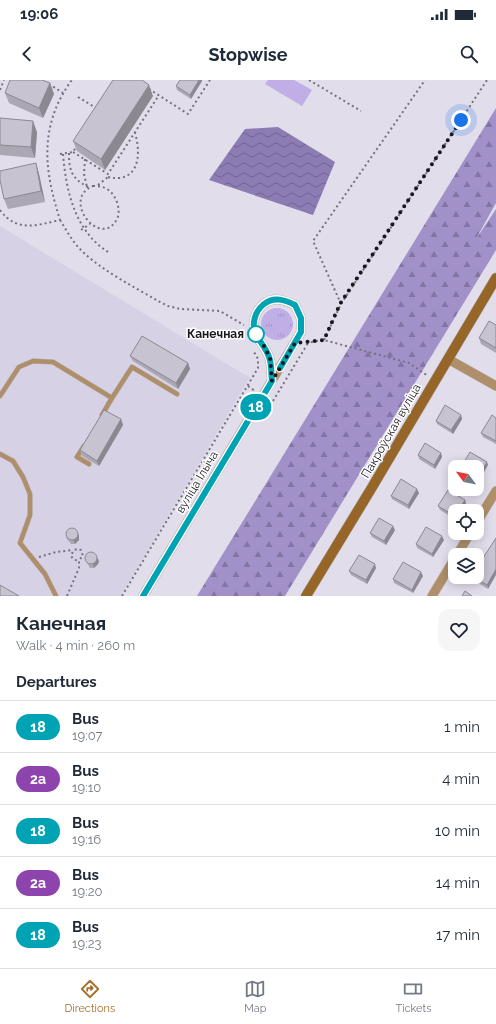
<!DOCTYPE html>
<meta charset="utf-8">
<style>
:root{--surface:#fff;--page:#f6f6f7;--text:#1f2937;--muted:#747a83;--line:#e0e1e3;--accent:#a56f29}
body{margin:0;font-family:Raleway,sans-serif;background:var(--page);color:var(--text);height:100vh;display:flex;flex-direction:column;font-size:15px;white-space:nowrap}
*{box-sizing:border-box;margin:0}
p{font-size:13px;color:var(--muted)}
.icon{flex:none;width:22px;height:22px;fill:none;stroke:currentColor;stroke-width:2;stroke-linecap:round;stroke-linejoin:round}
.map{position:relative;height:516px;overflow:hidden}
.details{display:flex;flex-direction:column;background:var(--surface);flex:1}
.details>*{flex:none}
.badge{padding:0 8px;border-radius:13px;font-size:14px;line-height:26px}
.needle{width:26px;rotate:302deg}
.tools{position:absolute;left:448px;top:380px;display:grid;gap:8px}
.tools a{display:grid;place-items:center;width:36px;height:36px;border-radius:8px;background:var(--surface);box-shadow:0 2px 10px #0003;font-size:20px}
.you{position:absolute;width:20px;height:20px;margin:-10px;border:3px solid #fff;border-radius:50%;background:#1a73e8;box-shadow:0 0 0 6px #1a73e833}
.map>.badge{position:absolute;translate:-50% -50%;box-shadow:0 0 0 2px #fff}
h2{padding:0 16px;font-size:15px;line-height:36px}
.round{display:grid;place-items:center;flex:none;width:42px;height:42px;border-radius:12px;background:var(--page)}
.head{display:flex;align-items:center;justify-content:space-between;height:68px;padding:0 16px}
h1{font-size:19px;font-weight:700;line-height:30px}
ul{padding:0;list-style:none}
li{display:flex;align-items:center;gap:12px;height:52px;padding:0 16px;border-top:1px solid var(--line)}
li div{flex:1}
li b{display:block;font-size:15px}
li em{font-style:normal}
li .badge{min-width:44px;font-weight:700;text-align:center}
.status{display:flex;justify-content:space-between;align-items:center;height:28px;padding:0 20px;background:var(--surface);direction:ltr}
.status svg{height:11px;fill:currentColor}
header{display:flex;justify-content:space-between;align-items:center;height:52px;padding:0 16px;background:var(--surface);font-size:18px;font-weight:700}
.menu{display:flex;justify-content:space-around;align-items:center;height:56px;border-top:1px solid var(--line);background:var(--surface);font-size:11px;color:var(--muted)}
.menu a{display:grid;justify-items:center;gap:2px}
.menu .active{color:var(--accent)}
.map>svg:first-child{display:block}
.built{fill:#d7d1e6}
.grass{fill:url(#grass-tufts)}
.forest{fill:url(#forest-firs)}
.pitch{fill:#c0afe7}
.water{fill:url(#water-waves)}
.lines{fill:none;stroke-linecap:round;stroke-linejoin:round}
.lane-casing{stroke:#bdbac6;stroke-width:5.5}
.street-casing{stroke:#bdbac6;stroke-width:10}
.secondary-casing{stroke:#bdbac6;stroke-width:11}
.path{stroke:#75727b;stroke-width:2;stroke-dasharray:2 3;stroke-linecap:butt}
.lane{stroke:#af8f69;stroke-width:4.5}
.street{stroke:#af8f69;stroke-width:9}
.secondary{stroke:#966629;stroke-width:10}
.wall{fill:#aba8b4}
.shaded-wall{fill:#8b8892}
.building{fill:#c7c3d1;stroke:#8b8892}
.line-casing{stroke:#fff;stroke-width:9}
.line{stroke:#00a3b4;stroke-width:6}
.walk{stroke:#19181d;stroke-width:4;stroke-dasharray:0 7.2}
.stop-dot{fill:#fff;stroke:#00a3b4;stroke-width:2}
.labels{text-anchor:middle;stroke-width:3;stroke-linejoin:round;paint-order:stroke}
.stop-label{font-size:12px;font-weight:bold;fill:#19181d;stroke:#fff;text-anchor:end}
.street-label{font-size:12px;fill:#19181d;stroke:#fff}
</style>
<div class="status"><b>19:06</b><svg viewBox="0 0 49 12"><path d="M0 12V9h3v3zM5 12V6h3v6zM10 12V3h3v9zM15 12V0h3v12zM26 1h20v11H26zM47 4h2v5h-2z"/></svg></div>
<header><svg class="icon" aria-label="back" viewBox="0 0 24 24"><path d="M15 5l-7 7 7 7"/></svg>Stopwise<svg class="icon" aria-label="search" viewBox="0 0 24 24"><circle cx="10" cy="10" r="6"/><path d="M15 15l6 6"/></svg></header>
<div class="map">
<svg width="496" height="516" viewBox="0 0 496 516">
<defs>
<pattern id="grass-tufts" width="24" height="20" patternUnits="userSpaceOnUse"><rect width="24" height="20" fill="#c0afe7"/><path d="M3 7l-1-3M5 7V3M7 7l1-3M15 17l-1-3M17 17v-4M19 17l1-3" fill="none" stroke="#a496c6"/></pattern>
<pattern id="forest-firs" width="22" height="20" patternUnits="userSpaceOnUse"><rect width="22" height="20" fill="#a290c9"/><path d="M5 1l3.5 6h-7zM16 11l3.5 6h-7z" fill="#8375a3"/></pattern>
<pattern id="water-waves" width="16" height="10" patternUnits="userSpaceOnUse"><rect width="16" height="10" fill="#8d7cb3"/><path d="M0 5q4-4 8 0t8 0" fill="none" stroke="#726591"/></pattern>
</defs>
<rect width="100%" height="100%" fill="#e1ddeb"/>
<!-- built -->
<path class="built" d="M 0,146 L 245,295 L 250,297 L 121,516 L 0,516 Z"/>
<!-- grass -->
<path class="grass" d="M261 244a16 16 0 1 1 32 0a16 16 0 1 1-32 0Z"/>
<!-- forest -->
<path class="forest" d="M 496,28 L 496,123 L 476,159 L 496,129 L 496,170 L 285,516 L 197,516 Z"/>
<!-- pitch -->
<path class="pitch" d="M 268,0 L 294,0 L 312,10 L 302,26 L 265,4 Z"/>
<!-- water -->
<path class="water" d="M 278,47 L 335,82 L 313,135 L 209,100 L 245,49 Z"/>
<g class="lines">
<defs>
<path id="lane" d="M 0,316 L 19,287 L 33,281 L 53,282 L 112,318 L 132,287 L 177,314
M 102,335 L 112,318
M 84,366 L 77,377 L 89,384
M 0,374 L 13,381 L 23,397 L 30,414 L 30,435 L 20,463 L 45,494 L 56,516"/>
<path id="street" d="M 448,279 L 496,306
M 477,442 L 496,411
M 457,475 L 470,453
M 143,516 L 301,252 L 301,238 L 295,225 C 284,220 274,216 264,224 C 255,231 251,244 256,255 C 260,262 266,268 269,277 C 272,284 271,294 272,301
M 432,516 L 455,478"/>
<path id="secondary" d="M 306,516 L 371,409 L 496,198"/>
</defs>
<!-- lane casing -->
<use href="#lane" class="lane-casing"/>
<!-- street casing -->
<use href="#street" class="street-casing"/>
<!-- secondary casing -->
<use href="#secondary" class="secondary-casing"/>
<!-- path -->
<path class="path" d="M 309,0 L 361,31
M 49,4 L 63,13
M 149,9 L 188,34 L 210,0
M 0,10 L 4,0
M 78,17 L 96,28
M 73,72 L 108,94 L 159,15
M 69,73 C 69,90 71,98 88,107
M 60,74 L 73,72 L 76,67
M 63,74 C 66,111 75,151 108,172
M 85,79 L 84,94 L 87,107
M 108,97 C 138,104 142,76 135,53
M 98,105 L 108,97 L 108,94
M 93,106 C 97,106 101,106 105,108 C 115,112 122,129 117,139 C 101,170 60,119 93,106 Z
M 0,130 C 17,153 37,145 60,140 C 47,98 40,62 59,21 C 63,14 67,6 72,0
M 60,140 C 67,151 73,163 83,172 C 103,191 134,207 158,221 L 168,226 L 180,229 L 220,231 L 244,245
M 81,150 L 90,144
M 341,224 L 313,161 L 425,0
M 324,260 L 341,224 L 487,0
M 306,263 L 324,260 L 409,283 L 428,296
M 248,306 L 255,311
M 273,321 L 308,263
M 39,477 L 56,472 L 73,470
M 67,516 L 79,488 L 79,480 L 83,476 L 81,470 L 78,469 L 74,470 L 71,475 C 72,479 75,481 79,480
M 122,516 L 258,288 L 258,279 L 253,270"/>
<!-- lane -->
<use href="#lane" class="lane"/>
<!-- street -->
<use href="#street" class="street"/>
<!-- secondary -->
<use href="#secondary" class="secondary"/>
</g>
<!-- wall -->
<path class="wall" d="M 180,0 L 202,0 L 202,1 L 191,19 L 177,10 L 176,6 Z
M 50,3 L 54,14 L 43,38 L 9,23 L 5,13 Z
M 153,16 L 105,90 L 77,71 L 73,61 Z
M 0,38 L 37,52 L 35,78 L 0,75 Z
M 36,83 L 39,94 L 45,122 L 8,129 L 4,119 Z
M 496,245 L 496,273 L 481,264 L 479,258 Z
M 130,276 L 188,283 L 190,289 L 178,309 L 133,281 Z
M 461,335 L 462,339 L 453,354 L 437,344 L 436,341 Z
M 496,338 L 496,364 L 483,357 L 481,353 Z
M 121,339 L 123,345 L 99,386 L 82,376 L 80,370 Z
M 441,373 L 442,377 L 435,389 L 419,379 L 418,375 Z
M 419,413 L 409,429 L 392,419 L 391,416 Z
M 465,420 L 466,423 L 455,431 L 455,439 L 440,430 L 438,426 Z
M 395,450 L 386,465 L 372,457 L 370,453 Z
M 66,456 L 79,456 L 79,460 L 75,464 L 71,464 L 67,459 Z
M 444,460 L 433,477 L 417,468 L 416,464 Z
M 85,480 L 99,481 L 98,484 L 94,488 L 90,488 L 87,483 Z
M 481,481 L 488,509 L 470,498 L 469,497 L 477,497 Z
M 376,488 L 367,504 L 351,495 L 349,491 Z
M 423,496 L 413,513 L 394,503 L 393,499 Z"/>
<!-- shaded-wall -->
<path class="shaded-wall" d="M 199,0 L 202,0 L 202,1 L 191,19 L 190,15 Z
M 50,3 L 54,14 L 43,38 L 39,28 Z
M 149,5 L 153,16 L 105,90 L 101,79 Z
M 33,41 L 37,52 L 35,78 L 31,67 Z
M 36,83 L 39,94 L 45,122 L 41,111 Z
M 188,283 L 190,289 L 178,309 L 176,303 Z
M 461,335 L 462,339 L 453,354 L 451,350 Z
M 121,339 L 123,345 L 99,386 L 97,381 Z
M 441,373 L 442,377 L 435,389 L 434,385 Z
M 487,382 L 488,385 L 478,403 L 477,398 Z
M 417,409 L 419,413 L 409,429 L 408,425 Z
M 465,420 L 466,423 L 462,431 L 458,431 Z
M 393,446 L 395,450 L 386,465 L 384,461 Z
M 78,453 L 79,456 L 79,460 L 75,464 L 73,460 Z
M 442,456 L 444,460 L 433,477 L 432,474 Z
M 97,477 L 99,481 L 98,484 L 94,488 L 93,484 Z
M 375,484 L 376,488 L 367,504 L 366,500 Z
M 496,489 L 496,495 L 488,509 L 487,505 Z
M 421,492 L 423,496 L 413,513 L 412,510 Z"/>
<!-- building -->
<path class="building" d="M 10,0 L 42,0 L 50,3 L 39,28 L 5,13 Z
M 113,0 L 142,0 L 149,5 L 101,79 L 73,61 Z
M 180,0 L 199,0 L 190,15 L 176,6 Z
M 0,38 L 33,41 L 31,67 L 0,65 Z
M 36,83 L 41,111 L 4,119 L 0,100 L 0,91 Z
M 489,241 L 496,245 L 496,268 L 479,258 Z
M 142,256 L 188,283 L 176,303 L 130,276 Z
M 445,325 L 461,335 L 451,350 L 436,341 Z
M 104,330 L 121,339 L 97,381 L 80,370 Z
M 492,335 L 496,338 L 496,361 L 481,353 Z
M 425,363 L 441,373 L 434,385 L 418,375 Z
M 470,372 L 487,382 L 477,398 L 477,387 L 461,387 Z
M 401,399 L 417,409 L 408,425 L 391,416 Z
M 448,410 L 465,420 L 458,431 L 455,431 L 455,436 L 438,426 Z
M 379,438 L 393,446 L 384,461 L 370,453 Z
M 426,447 L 442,456 L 432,474 L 416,464 Z
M66 454a6 6 0 1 1 12 0a6 6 0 1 1-12 0Z
M 496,458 L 496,489 L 487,505 L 473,497 L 477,497 L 477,479 L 481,481 Z
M85 478a6 6 0 1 1 12 0a6 6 0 1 1-12 0Z
M 359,475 L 375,484 L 366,500 L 349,491 Z
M 403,482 L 421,492 L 412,510 L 393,499 Z
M 0,505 L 19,516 L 0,516 Z
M 465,511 L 472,516 L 462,516 Z"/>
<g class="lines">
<defs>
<path id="line" d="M 143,516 L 272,301 C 271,294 272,284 269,277 C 266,268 260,262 256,255 C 251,244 255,231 264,224 C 274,216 285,220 295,225 L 301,238 L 301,252 L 280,288"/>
</defs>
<!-- line casing -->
<use href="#line" class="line-casing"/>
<!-- line -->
<use href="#line" class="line"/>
<!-- walk -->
<path class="walk" d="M 256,254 L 263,264 L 270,278 L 272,301 L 295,263 L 324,260 L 340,224 L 461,40"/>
</g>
<!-- markers -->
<circle class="stop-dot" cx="256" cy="254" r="8"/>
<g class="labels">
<!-- stop labels -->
<g class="stop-label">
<text x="244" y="258">Канечная</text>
</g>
<!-- street labels -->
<g class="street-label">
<text transform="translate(391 351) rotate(-60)" y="4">Пакроўская вуліца</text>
<text transform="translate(197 402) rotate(-59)" y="4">вуліца Ільіча</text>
</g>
</g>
</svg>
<div class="tools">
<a><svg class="needle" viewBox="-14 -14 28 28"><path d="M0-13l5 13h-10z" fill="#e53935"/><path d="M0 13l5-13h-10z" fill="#747a83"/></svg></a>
<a><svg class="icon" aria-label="locate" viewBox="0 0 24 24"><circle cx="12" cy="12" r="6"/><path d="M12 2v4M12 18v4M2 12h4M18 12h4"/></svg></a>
<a><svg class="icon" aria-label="layers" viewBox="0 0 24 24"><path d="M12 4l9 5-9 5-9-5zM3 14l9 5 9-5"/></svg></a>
</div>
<div class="you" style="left:461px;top:40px"></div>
<b class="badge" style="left:256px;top:327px;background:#00a3b4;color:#fff">18</b>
</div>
<section class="details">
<div class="head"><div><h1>Канечная</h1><p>Walk · 4 min · 260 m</p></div><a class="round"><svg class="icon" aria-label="heart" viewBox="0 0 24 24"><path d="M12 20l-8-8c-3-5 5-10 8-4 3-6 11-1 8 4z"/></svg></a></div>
<h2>Departures</h2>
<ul>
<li><span class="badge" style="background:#00a3b4;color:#fff">18</span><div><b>Bus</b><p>19:07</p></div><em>1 min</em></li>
<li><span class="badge" style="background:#8e44ad;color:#fff">2а</span><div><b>Bus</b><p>19:10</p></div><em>4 min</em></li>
<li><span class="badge" style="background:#00a3b4;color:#fff">18</span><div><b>Bus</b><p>19:16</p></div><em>10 min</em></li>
<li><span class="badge" style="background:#8e44ad;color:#fff">2а</span><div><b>Bus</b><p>19:20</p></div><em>14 min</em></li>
<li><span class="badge" style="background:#00a3b4;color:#fff">18</span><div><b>Bus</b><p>19:23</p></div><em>17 min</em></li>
</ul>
</section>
<nav class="menu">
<a class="active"><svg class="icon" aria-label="directions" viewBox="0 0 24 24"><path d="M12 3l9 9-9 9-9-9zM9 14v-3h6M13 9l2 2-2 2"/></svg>Directions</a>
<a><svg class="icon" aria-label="map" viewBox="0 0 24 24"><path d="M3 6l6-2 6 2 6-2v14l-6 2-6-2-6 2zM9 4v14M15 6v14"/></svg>Map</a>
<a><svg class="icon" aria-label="tickets" viewBox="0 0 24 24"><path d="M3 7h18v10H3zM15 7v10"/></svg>Tickets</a>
</nav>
